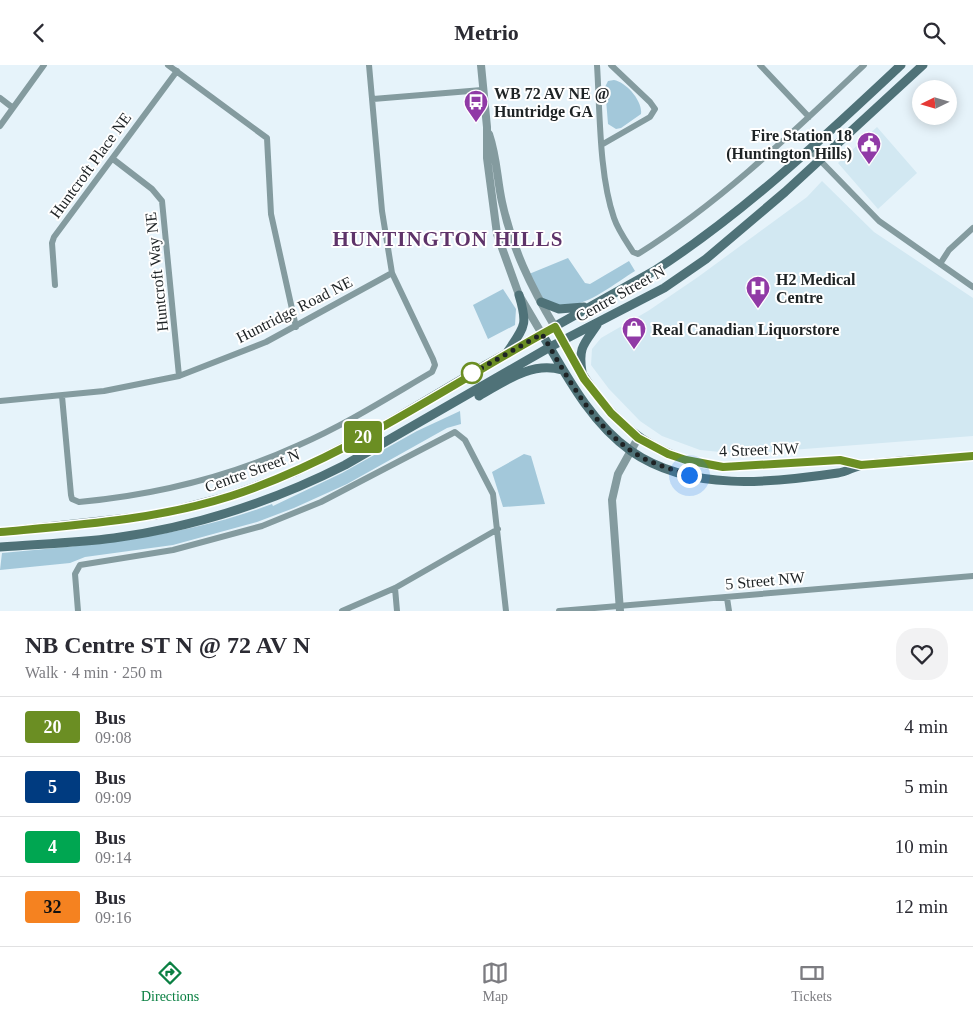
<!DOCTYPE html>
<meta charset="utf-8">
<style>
:root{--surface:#fff;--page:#f2f2f3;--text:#2b2b33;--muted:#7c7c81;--line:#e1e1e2;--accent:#0b8043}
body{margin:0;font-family:Georgia,serif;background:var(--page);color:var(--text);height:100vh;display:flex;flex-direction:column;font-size:19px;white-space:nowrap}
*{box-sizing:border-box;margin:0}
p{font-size:16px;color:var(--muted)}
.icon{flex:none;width:28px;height:28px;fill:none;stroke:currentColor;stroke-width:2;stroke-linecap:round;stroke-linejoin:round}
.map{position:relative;height:546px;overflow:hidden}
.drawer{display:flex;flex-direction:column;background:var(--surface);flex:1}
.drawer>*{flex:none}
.badge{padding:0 10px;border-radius:4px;font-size:18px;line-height:32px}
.needle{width:32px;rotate:265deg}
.tools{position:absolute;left:912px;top:15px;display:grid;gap:10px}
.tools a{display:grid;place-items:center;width:45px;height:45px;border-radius:50%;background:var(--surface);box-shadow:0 2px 12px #0003;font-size:25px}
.you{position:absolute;width:25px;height:25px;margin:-12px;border:4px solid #fff;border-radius:50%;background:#1a73e8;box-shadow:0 0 0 8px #1a73e833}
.map>.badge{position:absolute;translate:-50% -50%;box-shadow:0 0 0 2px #fff}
.round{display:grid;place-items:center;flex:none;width:52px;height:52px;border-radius:20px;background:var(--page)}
.head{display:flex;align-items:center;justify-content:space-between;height:85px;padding:0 25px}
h1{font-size:24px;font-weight:700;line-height:38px}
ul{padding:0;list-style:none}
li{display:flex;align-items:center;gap:15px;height:60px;padding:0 25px;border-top:1px solid var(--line)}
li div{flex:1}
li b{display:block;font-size:19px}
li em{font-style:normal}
li .badge{min-width:55px;font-weight:700;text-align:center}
header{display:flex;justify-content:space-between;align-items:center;height:65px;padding:0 25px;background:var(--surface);font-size:22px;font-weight:700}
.tab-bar{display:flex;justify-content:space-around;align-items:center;height:70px;border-top:1px solid var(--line);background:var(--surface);font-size:14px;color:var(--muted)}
.tab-bar a{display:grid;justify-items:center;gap:2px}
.tab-bar .active{color:var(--accent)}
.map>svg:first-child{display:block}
.built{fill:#d2e8f2}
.green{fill:#a3c8da}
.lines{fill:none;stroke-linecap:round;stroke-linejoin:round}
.minor{stroke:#849b9f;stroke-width:6}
.tertiary{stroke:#849b9f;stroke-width:8}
.secondary{stroke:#4f7278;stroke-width:9}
.line-casing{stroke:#fff;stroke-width:11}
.line{stroke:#6b8e23;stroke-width:8}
.walk{stroke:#1e2325;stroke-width:5;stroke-dasharray:0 9}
.stop-dot{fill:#fff;stroke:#6b8e23;stroke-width:2.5}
.labels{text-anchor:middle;stroke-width:4;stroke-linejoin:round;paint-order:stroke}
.poi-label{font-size:16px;font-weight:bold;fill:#1e2325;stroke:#fff;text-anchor:start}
.street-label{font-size:16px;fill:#1e2325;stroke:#fff}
.district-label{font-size:21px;font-weight:bold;letter-spacing:1px;fill:#5e3369;stroke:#fff}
</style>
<header><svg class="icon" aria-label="back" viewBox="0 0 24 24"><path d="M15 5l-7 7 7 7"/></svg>Metrio<svg class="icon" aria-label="search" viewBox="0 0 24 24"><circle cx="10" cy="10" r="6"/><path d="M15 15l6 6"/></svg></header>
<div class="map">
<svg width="973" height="546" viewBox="0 0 973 546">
<rect width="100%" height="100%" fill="#e6f3fa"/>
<!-- built -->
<path class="built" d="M 877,62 L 917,108 L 878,144 L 838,98 Z
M 822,116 L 874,167 L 973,233 L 973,371 L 741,389 L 700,385 L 662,371 L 640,356 L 609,324 L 591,300 L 592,284 L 601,273 L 648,246 L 698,212 L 807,132 Z"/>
<!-- green -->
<path class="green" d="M 614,15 C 626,17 643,36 641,49 L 621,63 L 616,64 L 608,59 L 605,22 L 608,16 Z
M 568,193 L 585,218 L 590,219 L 629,196 L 635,206 C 610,221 572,256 543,233 C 536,228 533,217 529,209 Z
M 503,224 L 516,244 L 515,260 L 488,274 L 473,240 Z
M 460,346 L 461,359 L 447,363 L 347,419 L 294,443 L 257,457 L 173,480 L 85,492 L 70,498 L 0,505 L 2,488 C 94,480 185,472 272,439 L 273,441 L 342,408 L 417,366 Z
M 524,389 L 531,391 L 545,439 L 503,442 L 492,407 Z"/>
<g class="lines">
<!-- minor -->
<path class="minor" d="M 168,0 L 267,73 L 271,149 L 296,262
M 597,0 C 600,46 599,110 614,153 C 618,165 626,176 633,187 L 638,189 C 722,136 792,68 864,0
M 760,0 L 809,52
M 0,33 L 13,43
M 373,34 L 482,25
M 0,61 L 44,0
M 603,79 L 650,52 L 655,44 L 650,37 L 611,0
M 809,84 L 879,156 L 973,222
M 113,94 L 152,124 L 162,136 L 179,311
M 940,199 L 949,185 L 973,163
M 55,220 L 52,178 L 54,172 L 177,6
M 62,331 L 71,430 L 72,434 L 79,437 C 155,430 229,412 299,380 C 345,360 389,332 432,307 L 435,300 L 433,294 L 392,208 L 382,146 L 369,0
M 0,336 L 104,326 L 179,311 L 266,277 L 392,208
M 395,523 L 397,546
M 727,533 L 729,546
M 78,546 L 75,509 L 80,500 L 173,485 L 262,461 L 321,437 L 455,367 L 465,375 L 493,429 L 506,546
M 342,546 L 395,523 L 498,464
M 559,546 L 973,511"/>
<!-- tertiary -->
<path class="tertiary" d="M 481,0 L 487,62 L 487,93 L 497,169 L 519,230 L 542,269
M 489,69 C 497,92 497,114 502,137 C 512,183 531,222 555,262
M 620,546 L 612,435 L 618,409 L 638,373"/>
<!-- secondary -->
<path class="secondary" d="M 541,237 L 559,244 L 584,242
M 555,262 C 595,336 633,393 723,402 L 840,395 L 861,400
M 542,269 C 566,310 591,358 631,386 C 690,427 771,418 838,408 C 847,407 854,401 863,400 C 899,395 937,394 973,391
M 508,286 C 525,261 528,260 519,230
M 582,307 C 578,282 584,279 597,260
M 479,331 C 504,317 531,296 562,305
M 0,467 L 156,450 L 229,431 L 295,407 L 376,365 L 484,301 L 654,206 C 744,148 823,73 901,0
M 0,482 C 38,479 76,478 114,473 C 195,462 272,437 345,400 L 550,282 L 664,223 L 706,194 L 785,127 L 923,0"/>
</g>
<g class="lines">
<defs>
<path id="line" d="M 0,467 C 77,460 156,455 231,431 C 347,393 448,320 555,262 L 584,314 L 611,348 L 638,373 L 668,389 L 686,395 L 723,402 L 840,395 L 861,400 L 973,391"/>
</defs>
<!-- line casing -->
<use href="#line" class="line-casing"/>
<!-- line -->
<use href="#line" class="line"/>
<!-- walk -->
<path class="walk" d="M 472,308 L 469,310 L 542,269 C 568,313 596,368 643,393 C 657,400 674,405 689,410"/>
</g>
<!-- icons -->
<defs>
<symbol id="bus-pin" viewBox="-11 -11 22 30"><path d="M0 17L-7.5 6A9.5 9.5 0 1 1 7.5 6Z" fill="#903aa6" stroke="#fff"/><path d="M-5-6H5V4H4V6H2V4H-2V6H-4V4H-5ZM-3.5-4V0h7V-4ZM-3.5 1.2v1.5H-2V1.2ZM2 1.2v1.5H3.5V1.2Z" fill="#fff"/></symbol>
<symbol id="civic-pin" viewBox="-11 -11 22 30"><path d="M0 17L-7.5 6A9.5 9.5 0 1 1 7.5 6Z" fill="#903aa6" stroke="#fff"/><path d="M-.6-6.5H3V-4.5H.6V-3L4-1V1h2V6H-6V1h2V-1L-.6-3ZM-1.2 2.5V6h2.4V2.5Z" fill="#fff"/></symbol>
<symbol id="hospital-pin" viewBox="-11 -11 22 30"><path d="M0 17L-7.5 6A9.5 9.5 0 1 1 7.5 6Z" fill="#903aa6" stroke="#fff"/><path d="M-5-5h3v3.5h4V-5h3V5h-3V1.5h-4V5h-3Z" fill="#fff"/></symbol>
<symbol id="shop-pin" viewBox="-11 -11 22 30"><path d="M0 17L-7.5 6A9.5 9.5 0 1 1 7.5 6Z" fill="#903aa6" stroke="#fff"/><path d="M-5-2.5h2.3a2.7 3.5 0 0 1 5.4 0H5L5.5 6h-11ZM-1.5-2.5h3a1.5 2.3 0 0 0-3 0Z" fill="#fff"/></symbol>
</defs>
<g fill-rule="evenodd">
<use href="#bus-pin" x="462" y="23" width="28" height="38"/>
<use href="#civic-pin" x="855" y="65" width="28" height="38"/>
<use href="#hospital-pin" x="744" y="209" width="28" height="38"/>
<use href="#shop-pin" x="620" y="250" width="28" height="38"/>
</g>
<!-- markers -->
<circle class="stop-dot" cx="472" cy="308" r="10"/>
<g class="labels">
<!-- poi labels -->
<g class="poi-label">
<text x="494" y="34">WB 72 AV NE @<tspan x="494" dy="18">Huntridge GA</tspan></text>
<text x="852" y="76" text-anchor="end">Fire Station 18<tspan x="852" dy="18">(Huntington Hills)</tspan></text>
<text x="776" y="220">H2 Medical<tspan x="776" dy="18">Centre</tspan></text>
<text x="652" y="270">Real Canadian Liquorstore</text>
</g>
<!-- street labels -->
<g class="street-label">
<text transform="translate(90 100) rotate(-54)" y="6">Huntcroft Place NE</text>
<text transform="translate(156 207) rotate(-96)" y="6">Huntcroft Way NE</text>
<text transform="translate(620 228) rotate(-29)" y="6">Centre Street N</text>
<text transform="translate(294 244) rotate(-27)" y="6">Huntridge Road NE</text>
<text transform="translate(759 384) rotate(-2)" y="6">4 Street NW</text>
<text transform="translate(252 405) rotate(-20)" y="6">Centre Street N</text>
<text transform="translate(765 515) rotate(-5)" y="6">5 Street NW</text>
</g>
<!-- district labels -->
<g class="district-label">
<text x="448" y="181">HUNTINGTON HILLS</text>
</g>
</g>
</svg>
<div class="tools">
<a><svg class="needle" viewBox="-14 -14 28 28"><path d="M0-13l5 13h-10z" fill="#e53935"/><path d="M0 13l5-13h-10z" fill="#7c7c81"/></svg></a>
</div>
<div class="you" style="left:689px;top:410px"></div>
<b class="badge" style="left:363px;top:372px;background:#6b8e23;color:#fff">20</b>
</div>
<section class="drawer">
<div class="head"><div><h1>NB Centre ST N @ 72 AV N</h1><p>Walk · 4 min · 250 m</p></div><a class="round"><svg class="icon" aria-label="heart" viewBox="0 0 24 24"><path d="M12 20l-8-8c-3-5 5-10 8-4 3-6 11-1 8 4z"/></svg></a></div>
<ul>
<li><span class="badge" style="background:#6b8e23;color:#fff">20</span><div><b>Bus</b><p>09:08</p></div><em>4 min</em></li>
<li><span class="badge" style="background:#003b80;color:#fff">5</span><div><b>Bus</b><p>09:09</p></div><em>5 min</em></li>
<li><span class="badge" style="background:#00a651;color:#fff">4</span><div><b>Bus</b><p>09:14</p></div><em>10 min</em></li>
<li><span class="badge" style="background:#f58220;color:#111">32</span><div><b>Bus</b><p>09:16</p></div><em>12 min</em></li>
</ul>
</section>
<nav class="tab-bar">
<a class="active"><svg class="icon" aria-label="directions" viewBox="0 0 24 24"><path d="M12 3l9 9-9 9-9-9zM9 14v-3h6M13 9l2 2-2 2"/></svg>Directions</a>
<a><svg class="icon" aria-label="map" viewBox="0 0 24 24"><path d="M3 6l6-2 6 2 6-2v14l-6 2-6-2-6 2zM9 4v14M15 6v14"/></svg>Map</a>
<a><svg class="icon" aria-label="tickets" viewBox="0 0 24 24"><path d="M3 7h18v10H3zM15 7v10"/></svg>Tickets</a>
</nav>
